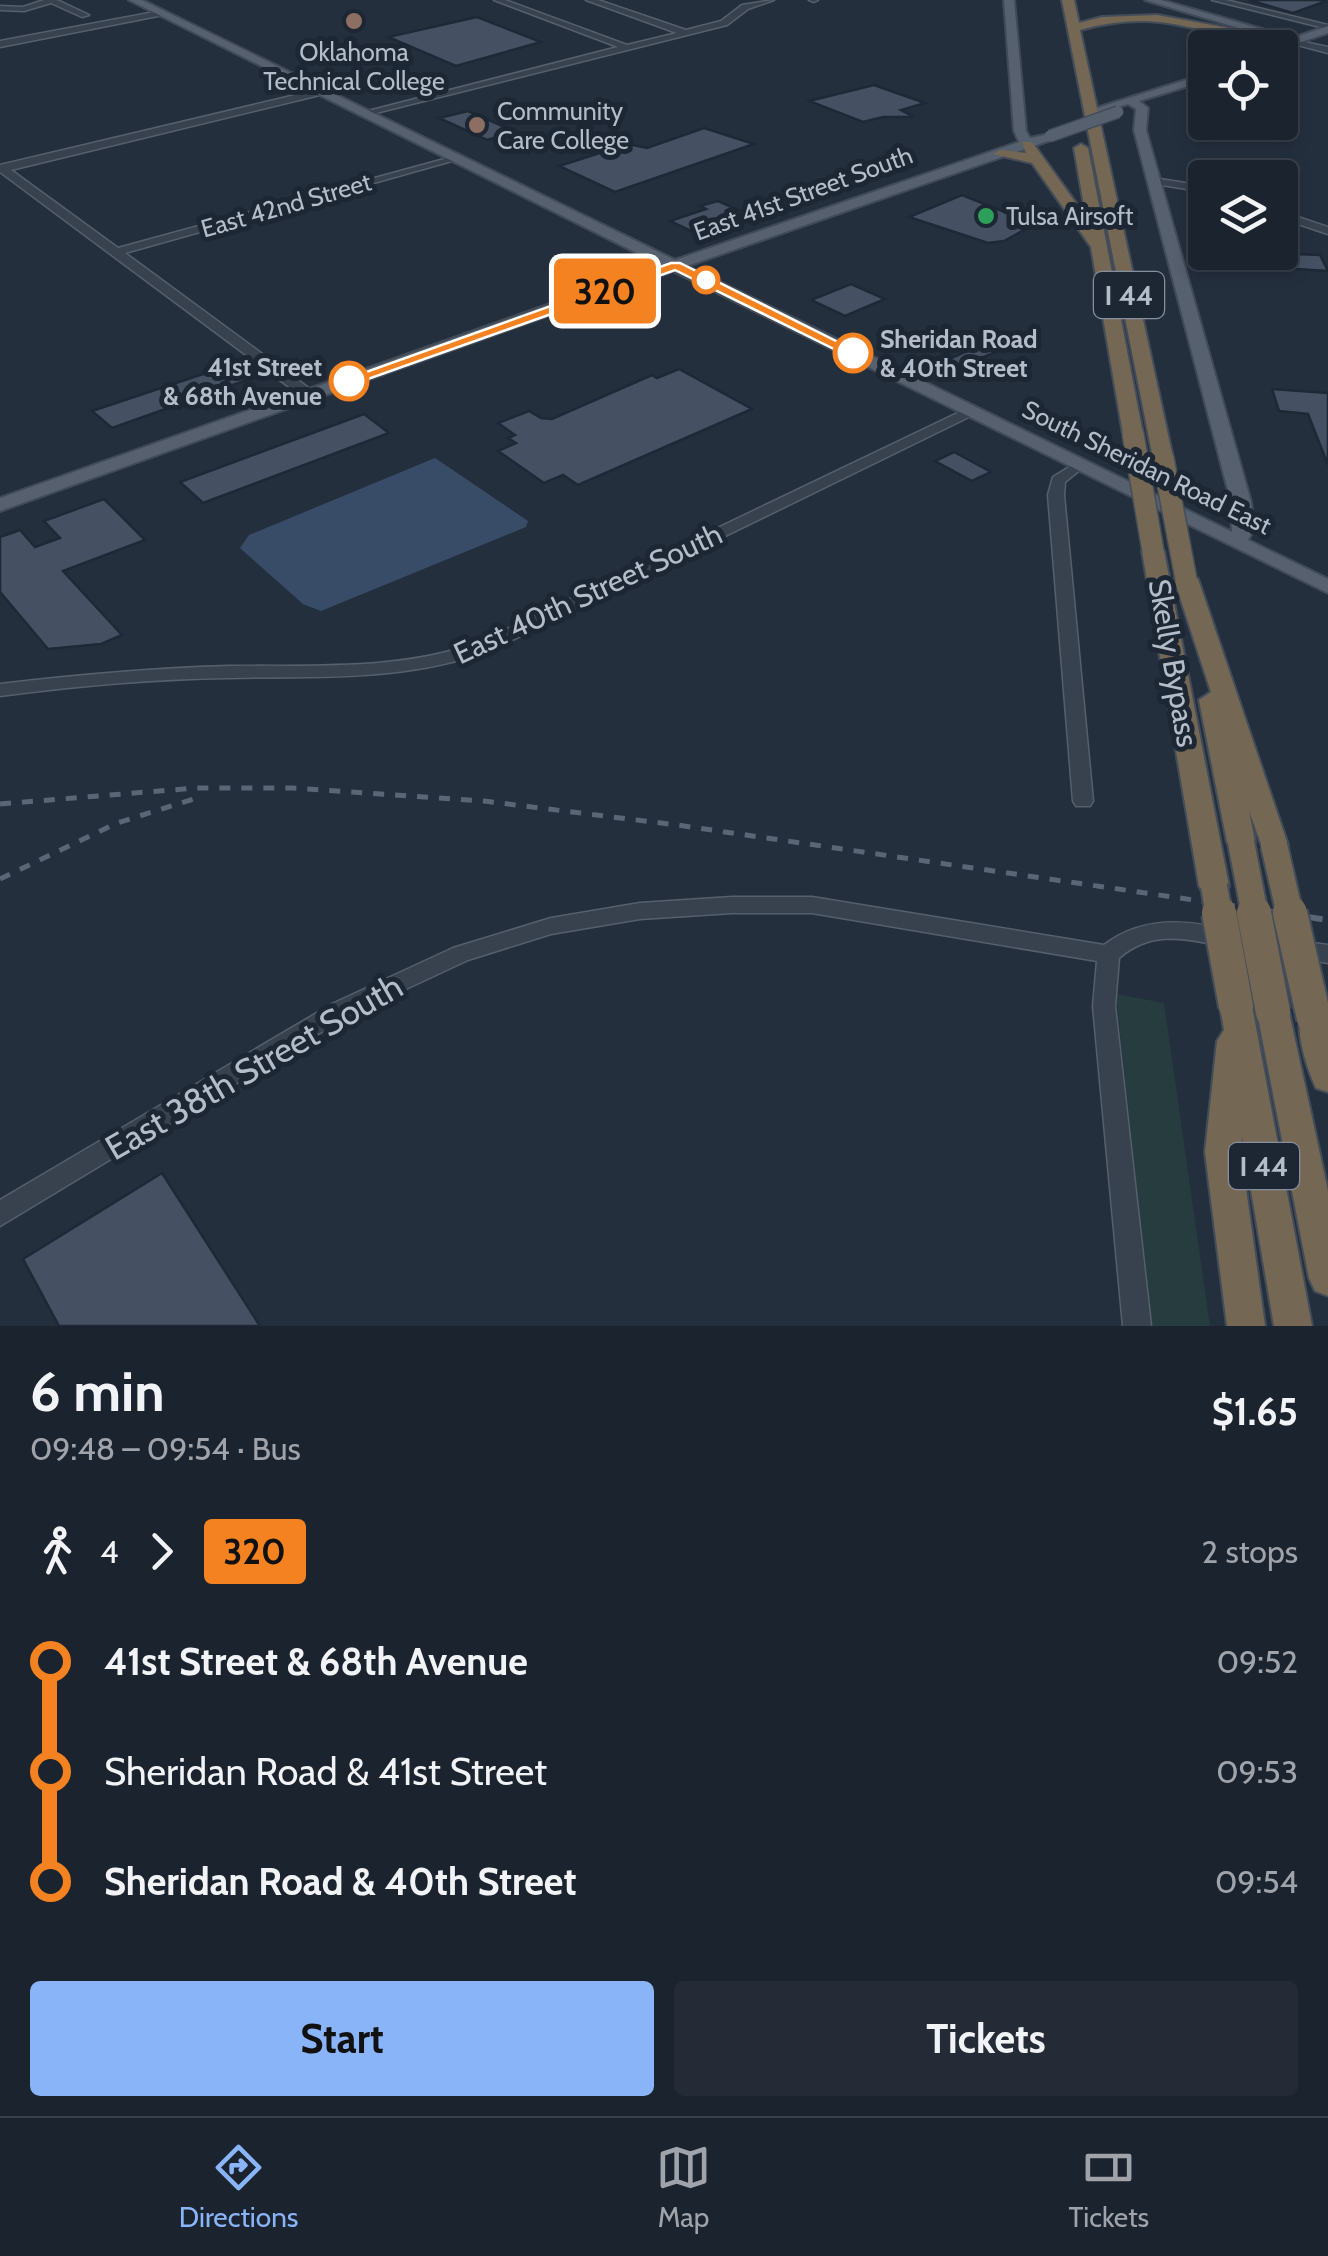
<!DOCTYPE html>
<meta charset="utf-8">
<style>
:root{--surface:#1b232e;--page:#242b36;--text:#f1f3f6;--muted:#a0a4aa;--line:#39404a;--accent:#8ab4f8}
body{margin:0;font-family:Cabin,sans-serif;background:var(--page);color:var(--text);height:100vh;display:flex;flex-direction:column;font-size:38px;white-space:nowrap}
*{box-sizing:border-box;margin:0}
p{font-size:32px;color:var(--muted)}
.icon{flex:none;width:55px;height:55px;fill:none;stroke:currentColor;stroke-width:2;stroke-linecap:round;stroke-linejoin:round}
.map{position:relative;height:1326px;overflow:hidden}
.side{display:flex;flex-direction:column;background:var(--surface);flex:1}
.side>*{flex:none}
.badge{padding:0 20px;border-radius:8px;font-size:35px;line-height:65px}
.controls{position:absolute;left:1188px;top:30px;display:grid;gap:20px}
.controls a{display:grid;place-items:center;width:110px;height:110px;border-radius:10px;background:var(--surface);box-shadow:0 5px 15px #0003,0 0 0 2px var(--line);font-size:50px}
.map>.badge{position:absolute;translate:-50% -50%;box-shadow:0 0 0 5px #fff}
.legs{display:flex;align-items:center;gap:15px;height:110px;padding:0 30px;font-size:32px}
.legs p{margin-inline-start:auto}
.overview{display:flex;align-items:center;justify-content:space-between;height:170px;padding:0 30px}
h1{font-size:55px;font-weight:700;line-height:75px}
.primary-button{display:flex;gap:20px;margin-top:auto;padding:20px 30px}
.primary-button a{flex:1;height:115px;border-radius:10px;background:var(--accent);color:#111;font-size:40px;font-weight:700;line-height:115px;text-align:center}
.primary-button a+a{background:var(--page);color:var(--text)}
ul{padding:0 30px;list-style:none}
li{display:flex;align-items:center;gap:35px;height:110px;font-size:38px}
li i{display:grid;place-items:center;width:15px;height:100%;margin:0 12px;background:currentColor}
li i::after{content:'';width:25px;height:25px;margin:-12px;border:8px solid;border-radius:50%;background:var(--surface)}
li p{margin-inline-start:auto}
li:first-child i{background:linear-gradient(#0000 50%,currentColor 0)}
li:last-child i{background:linear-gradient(currentColor 50%,#0000 0)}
.dock{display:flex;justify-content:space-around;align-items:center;height:140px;border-top:2px solid var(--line);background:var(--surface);font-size:28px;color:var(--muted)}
.dock a{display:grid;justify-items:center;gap:5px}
.dock .active{color:var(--accent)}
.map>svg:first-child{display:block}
.green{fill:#263c3f}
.water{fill:#394c67}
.building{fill:#455162;stroke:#1f2835;stroke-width:2.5}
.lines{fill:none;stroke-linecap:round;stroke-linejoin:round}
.minor-casing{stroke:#565f6c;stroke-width:3}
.major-casing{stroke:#414a57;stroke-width:4}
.highway-casing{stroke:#434c59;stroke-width:4}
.minor{fill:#38414e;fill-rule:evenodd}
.major{fill:#56606e;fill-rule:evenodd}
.highway{fill:#746855;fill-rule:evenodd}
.rail-far1{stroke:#5a6575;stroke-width:5;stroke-dasharray:11 11;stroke-linecap:butt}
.rail{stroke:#5a6575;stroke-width:6;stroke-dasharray:14 14;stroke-linecap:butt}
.major-bridge-casing{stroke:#414a57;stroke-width:14;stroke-linecap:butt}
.highway-bridge-far2-casing{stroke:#434c59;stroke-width:24;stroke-linecap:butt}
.highway-bridge-far1-casing{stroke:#434c59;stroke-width:30;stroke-linecap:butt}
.highway-bridge-casing{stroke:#434c59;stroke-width:38;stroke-linecap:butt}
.major-bridge{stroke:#56606e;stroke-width:11}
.highway-bridge-far2{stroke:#746855;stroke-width:21}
.highway-bridge-far1{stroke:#746855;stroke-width:26}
.highway-bridge{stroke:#746855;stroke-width:34}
.line-1{fill:#f58220;stroke:#fff;stroke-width:2.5}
.education-dot{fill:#8d6e63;stroke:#1d2633;stroke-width:4}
.leisure-dot{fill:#2e9e5b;stroke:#1d2633;stroke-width:4}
.stop-1-dot{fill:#fff;stroke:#f58220;stroke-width:5}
.labels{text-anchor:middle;stroke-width:10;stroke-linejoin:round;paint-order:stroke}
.far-poi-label{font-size:25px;fill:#b4bcc9;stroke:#1d2633;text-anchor:start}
.far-street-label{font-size:25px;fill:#b4bcc9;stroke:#1d2633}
.far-stop-label{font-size:25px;font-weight:bold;fill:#b4bcc9;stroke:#1d2633;text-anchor:start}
.shield{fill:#1d2633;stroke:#878f9c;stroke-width:2.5}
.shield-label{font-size:28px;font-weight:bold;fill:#b4bcc9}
.street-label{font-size:30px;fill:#b4bcc9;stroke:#1d2633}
.near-street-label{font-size:35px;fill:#b4bcc9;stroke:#1d2633}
</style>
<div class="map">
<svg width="1328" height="1326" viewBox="0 0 1328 1326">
<rect width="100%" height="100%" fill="#242f3e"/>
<!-- green -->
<path class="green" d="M 1116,994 L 1164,1003 L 1210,1326 L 1151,1326 Z"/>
<!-- water -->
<path class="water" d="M 435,458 L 528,521 L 526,527 L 321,611 L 303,604 L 240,548 L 249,535 Z"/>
<!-- building -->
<path class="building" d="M 1249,0 L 1324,0 L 1324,2 L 1293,13 Z
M 477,17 L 541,42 L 456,66 L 388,37 Z
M 874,85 L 925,103 L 901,110 L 914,117 L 883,117 L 863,122 L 809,101 Z
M 468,111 L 516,132 L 487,140 L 439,118 Z
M 704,128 L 754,144 L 615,192 L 559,166 L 628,144 L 647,148 Z
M 962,195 L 992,207 L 1035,224 L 1004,241 L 988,243 L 909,217 Z
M 718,201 L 745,213 L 691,231 L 670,221 L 706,209 L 700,206 Z
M 1246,252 L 1320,255 L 1328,271 L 1251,266 Z
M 851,284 L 885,299 L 845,316 L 811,300 Z
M 987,342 L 1002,349 L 962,367 L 947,360 Z
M 230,365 L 247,380 L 112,428 L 92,411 Z
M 679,369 L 752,409 L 578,485 L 563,475 L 544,483 L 498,451 L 516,443 L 508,438 L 515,435 L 498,423 L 529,411 L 541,418 L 552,419 L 652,375 L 657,378 Z
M 1272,389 L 1328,393 L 1328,465 L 1308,414 L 1279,411 Z
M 364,414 L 389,433 L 203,503 L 180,482 Z
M 954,452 L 991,472 L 972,481 L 935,461 Z
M 104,499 L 145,540 L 63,571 L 122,635 L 101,644 L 48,649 L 0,592 L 0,537 L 20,530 L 35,547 L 60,538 L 44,521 Z
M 162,1173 L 260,1326 L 59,1326 L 23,1259 Z"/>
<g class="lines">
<defs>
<path id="minor" d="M 44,0 L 57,0 L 89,15 L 82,17 L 51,3 L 24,11 L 0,10 L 0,6 L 23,7 Z
M 494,0 L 505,0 L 627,45 L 677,33 L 586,0 L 598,0 L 686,30 L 721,21 L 742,5 L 774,0 L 748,9 L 727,25 L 364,116 L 364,112 L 618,47 Z
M 809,0 L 818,0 L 814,2 Z
M 1212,0 L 1226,0 L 1328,25 L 1328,29 Z
M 160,11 L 163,15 L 0,47 L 0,41 Z
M 1290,39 L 1328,47 L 1328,53 L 1290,43 Z
M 321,89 L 326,92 L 324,94 L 11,170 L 118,248 L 459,155 L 459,159 L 125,253 L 314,392 L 314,398 L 304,398 L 0,172 L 0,165 Z
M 1153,178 L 1205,186 L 1205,192 L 1149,183 L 1149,179 Z
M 1280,211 L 1328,227 L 1328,234 L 1280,218 Z
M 970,407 L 975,408 L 975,414 L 492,650 C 403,682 321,676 228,678 C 152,679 76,686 0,696 L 0,684 C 76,675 153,668 230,666 C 315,665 398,671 480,642 Z
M 1079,461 L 1086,465 L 1065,482 L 1064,495 L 1093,801 L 1090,806 L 1076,806 L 1073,801 L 1048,495 L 1053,477 Z
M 732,897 L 812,897 L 1104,945 C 1143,915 1192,919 1237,933 L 1240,939 L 1237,945 L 1229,947 C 1187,940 1155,928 1119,958 L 1115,1006 L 1151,1326 L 1123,1326 L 1093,1006 L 1097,961 L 812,913 L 732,913 L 640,919 L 551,934 L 468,960 L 348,1016 L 0,1226 L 0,1200 L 332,1004 L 453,948 L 551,918 L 640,903 Z
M 1255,935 L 1328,945 L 1328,963 L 1247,949 L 1244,943 L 1247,937 Z"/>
<path id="major" d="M 129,0 L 142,0 L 675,260 L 1019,142 L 1014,131 L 1004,0 L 1014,0 L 1026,131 L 1030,138 L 1054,133 L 1054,139 L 687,266 L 1232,532 L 1231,502 L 1134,130 L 1136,109 L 1128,104 L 1093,115 L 1087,111 L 1205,74 L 1205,81 L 1139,101 L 1148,108 L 1146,130 L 1251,502 L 1254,529 L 1248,540 L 1328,579 L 1328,593 L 673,271 L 0,511 L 0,498 L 661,265 Z
M 1145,0 L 1161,0 L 1293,38 L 1328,26 L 1328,33 L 1280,49 L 1274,46 L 1282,41 Z"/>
<path id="highway" d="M 1062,0 L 1074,0 L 1079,23 L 1102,17 L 1157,15 L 1299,41 C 1281,51 1187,24 1159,22 C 1132,19 1106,23 1080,30 L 1173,458 L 1163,464 L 1153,458 Z
M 1022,142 L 1032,142 L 1086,217 L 1074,148 L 1081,144 L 1088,148 L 1143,434 L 1140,438 L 1133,440 L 1123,434 L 1091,247 L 1032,163 L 993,154 L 1000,150 L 1026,153 Z
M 1153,544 L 1164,551 L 1229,886 L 1224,894 L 1214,897 L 1204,894 L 1199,886 L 1142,551 Z
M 1186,572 L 1198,579 L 1288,845 L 1284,852 L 1274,855 L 1264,852 L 1249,811 L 1255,842 L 1251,849 L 1241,852 L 1231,849 L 1227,842 L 1199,700 L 1211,692 L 1174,579 Z
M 1236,993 L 1247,997 L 1252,1006 L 1312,1326 L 1274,1326 L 1242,1137 L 1241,1152 L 1265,1326 L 1227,1326 L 1205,1152 L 1217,1041 L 1224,1030 L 1220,1006 L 1225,997 Z
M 1273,999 L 1284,1003 L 1289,1012 L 1328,1191 L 1328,1296 L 1315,1291 L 1309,1278 L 1257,1012 L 1262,1003 Z
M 1314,1005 L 1328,1014 L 1328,1092 L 1316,1088 C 1307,1069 1293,1027 1303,1009 Z"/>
</defs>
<!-- minor casing -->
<use href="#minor" class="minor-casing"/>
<!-- major casing -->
<use href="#major" class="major-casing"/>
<!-- highway casing -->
<use href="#highway" class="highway-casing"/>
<!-- minor -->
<use href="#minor" class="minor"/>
<!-- major -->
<use href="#major" class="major"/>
<!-- highway -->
<use href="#highway" class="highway"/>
<!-- rail-far1 -->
<path class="rail-far1" d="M 0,804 L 196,788 L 292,788 L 484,801 L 677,825 L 1297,915
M 0,879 L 117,823 L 200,797"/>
<!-- rail -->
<path class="rail" d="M 1281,913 L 1328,920"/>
<defs>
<path id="major-bridge" d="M 1050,136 L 1118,112"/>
<path id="highway-bridge-far2" d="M 1133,434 L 1153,551
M 1163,458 L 1186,579"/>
<path id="highway-bridge-far1" d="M 1241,842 L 1255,915
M 1274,845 L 1290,915
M 1214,886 L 1219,915"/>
<path id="highway-bridge" d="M 1219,913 L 1236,1006
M 1254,913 L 1273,1012
M 1290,913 L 1314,1018"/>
</defs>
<!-- major-bridge casing -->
<use href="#major-bridge" class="major-bridge-casing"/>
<!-- highway-bridge-far2 casing -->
<use href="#highway-bridge-far2" class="highway-bridge-far2-casing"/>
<!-- highway-bridge-far1 casing -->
<use href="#highway-bridge-far1" class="highway-bridge-far1-casing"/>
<!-- highway-bridge casing -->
<use href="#highway-bridge" class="highway-bridge-casing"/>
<!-- major-bridge -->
<use href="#major-bridge" class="major-bridge"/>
<!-- highway-bridge-far2 -->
<use href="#highway-bridge-far2" class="highway-bridge-far2"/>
<!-- highway-bridge-far1 -->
<use href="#highway-bridge-far1" class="highway-bridge-far1"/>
<!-- highway-bridge -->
<use href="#highway-bridge" class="highway-bridge"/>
</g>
<!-- line-1 -->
<path class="line-1" d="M 671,263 L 680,263 L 860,353 L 848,356 L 675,270 L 354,384 L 341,381 Z"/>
<!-- markers -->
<g class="education-dot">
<circle cx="354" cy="21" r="10"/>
<circle cx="477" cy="125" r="10"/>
</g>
<circle class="leisure-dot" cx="986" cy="216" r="10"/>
<g class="stop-1-dot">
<circle cx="706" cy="280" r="12"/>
<circle cx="853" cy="353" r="18"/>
<circle cx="349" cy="381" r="18"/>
</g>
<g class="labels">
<!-- far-poi labels -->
<g class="far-poi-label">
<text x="354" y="61" text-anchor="middle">Oklahoma<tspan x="354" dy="29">Technical College</tspan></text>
<text x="497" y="120">Community<tspan x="497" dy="29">Care College</tspan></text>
<text x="1006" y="225">Tulsa Airsoft</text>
</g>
<!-- far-street labels -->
<g class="far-street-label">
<text transform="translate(803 193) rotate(-20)" y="9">East 41st Street South</text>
<text transform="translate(286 205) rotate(-16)" y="9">East 42nd Street</text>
<text transform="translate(1147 467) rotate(26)" y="9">South Sheridan Road East</text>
</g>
<!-- far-stop labels -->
<g class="far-stop-label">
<text x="880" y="348">Sheridan Road<tspan x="880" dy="29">&amp; 40th Street</tspan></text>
<text x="322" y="376" text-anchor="end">41st Street<tspan x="322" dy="29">&amp; 68th Avenue</tspan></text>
</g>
<!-- shield labels -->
<g class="shield">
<rect x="1094" y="272" width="70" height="46" rx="8"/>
<rect x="1229" y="1143" width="70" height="46" rx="8"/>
</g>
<g class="shield-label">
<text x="1129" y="305">I 44</text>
<text x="1264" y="1176">I 44</text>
</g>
<!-- street labels -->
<g class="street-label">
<text transform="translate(588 594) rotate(-25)" y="10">East 40th Street South</text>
<text transform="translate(1173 663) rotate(80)" y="10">Skelly Bypass</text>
</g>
<!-- near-street labels -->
<g class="near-street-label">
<text transform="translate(254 1067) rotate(-30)" y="12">East 38th Street South</text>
</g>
</g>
</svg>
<div class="controls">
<a><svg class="icon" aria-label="locate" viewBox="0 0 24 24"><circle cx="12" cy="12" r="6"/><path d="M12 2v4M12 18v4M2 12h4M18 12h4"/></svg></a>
<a><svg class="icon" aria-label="layers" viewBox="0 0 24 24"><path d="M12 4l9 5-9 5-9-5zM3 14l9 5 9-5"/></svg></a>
</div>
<b class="badge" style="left:605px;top:291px;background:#f58220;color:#111">320</b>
</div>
<section class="side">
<div class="overview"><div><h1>6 min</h1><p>09:48 – 09:54 · Bus</p></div><b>$1.65</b></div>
<div class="legs"><svg class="icon" aria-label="walk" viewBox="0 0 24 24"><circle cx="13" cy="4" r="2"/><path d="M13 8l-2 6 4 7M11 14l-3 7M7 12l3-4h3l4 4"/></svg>4<svg class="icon" aria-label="forward" viewBox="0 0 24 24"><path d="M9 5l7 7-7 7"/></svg><b class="badge" style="background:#f58220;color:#111">320</b><p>2 stops</p></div>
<ul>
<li><i style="color:#f58220"></i><b>41st Street &amp; 68th Avenue</b><p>09:52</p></li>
<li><i style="color:#f58220"></i><span>Sheridan Road &amp; 41st Street</span><p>09:53</p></li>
<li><i style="color:#f58220"></i><b>Sheridan Road &amp; 40th Street</b><p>09:54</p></li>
</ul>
<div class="primary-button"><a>Start</a><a>Tickets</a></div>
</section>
<nav class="dock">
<a class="active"><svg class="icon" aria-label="directions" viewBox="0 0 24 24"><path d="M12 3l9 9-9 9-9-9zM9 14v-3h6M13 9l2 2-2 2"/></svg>Directions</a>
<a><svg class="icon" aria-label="map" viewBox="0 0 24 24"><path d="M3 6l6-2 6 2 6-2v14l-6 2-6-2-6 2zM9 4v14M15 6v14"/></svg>Map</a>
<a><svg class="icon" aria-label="tickets" viewBox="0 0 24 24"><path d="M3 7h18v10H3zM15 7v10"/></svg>Tickets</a>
</nav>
